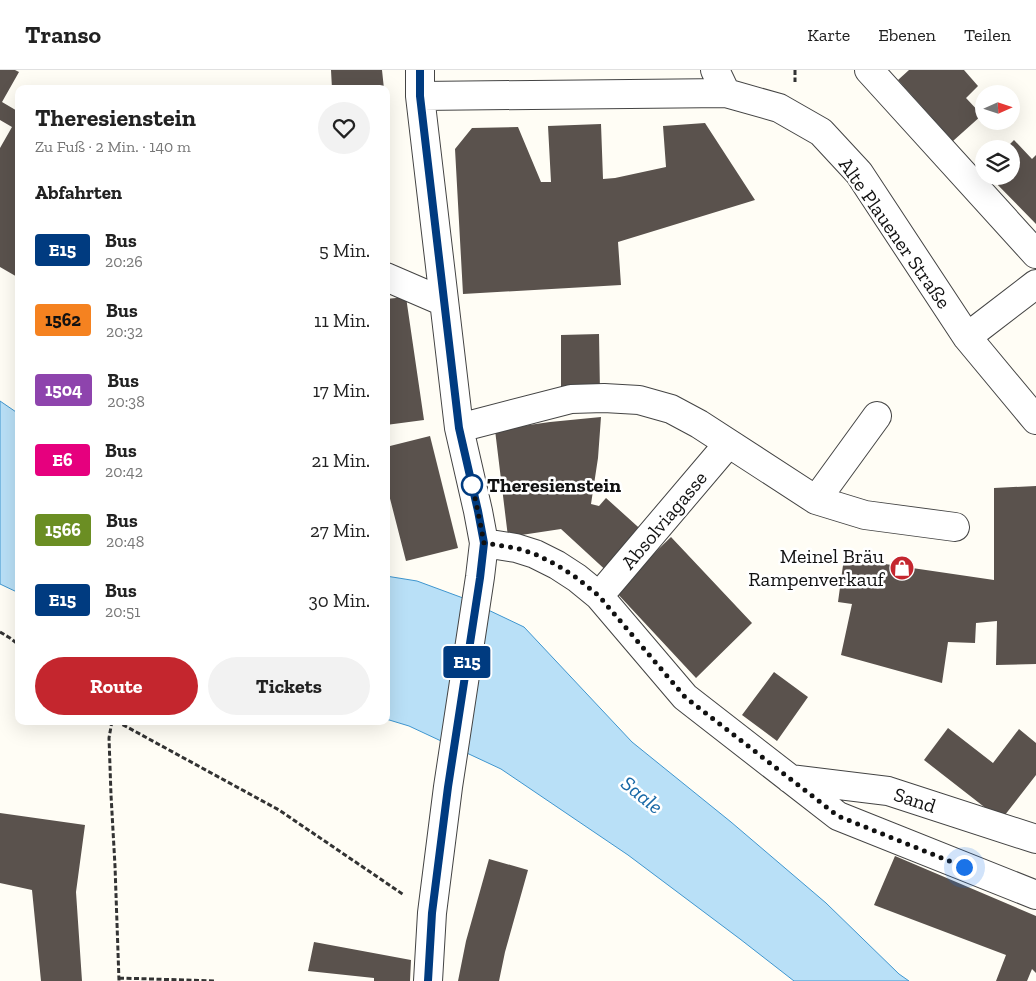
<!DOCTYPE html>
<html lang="de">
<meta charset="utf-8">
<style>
:root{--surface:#fff;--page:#f2f2f2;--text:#222;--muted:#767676;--line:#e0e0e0;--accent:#c4262e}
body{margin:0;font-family:"Zilla Slab",serif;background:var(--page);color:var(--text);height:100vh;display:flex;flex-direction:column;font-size:19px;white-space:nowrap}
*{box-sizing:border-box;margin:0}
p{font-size:16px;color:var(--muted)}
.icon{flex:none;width:28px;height:28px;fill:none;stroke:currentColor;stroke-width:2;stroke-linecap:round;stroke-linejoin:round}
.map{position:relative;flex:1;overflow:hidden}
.details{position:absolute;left:15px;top:15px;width:375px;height:640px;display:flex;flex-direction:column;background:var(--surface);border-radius:10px;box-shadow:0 5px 20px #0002}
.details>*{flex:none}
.badge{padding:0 10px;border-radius:4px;font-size:18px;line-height:32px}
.needle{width:32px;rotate:87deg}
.buttons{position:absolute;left:975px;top:15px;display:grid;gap:10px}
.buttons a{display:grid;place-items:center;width:45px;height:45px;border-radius:50%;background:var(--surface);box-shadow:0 5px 20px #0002;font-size:25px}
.you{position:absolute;width:25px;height:25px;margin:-12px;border:4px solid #fff;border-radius:50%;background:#1a73e8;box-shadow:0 0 0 8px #1a73e833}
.map>.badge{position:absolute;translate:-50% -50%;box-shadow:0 0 0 2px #fff}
h2{padding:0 20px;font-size:19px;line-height:45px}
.round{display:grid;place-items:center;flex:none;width:52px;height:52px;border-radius:26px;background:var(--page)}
.headline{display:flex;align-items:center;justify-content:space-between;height:85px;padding:0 20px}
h1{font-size:24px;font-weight:800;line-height:38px}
.action{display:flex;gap:10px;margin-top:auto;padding:10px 20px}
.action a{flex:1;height:58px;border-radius:30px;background:var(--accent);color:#fff;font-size:20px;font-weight:800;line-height:58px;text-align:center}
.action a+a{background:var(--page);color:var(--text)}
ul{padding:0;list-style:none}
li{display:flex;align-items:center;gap:15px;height:70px;padding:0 20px}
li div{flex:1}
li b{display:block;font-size:19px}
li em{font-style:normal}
li .badge{min-width:55px;font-weight:700;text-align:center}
header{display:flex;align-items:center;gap:30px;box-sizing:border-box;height:70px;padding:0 25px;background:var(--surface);border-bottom:1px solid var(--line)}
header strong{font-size:24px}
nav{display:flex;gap:28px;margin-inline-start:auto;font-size:18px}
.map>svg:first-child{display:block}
.water{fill:#b9e0f7;stroke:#3f96cf}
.building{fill:#5a524d}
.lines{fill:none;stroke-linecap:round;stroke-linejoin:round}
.minor-casing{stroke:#444;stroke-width:30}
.path{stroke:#333;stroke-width:3;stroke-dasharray:5 2.5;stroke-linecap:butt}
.minor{stroke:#fff;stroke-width:28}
.line-casing{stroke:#fff;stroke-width:11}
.line{stroke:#003b80;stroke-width:8}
.walk{stroke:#111;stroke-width:5;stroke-dasharray:0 9}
.stop-dot{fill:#fff;stroke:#003b80;stroke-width:2.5}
.labels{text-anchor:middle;stroke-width:5;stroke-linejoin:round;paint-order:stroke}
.street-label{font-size:20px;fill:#111;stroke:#fff}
.stop-label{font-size:20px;font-weight:bold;fill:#111;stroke:#fff;text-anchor:start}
.poi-label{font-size:20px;fill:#111;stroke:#fff;text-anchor:end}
.water-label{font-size:21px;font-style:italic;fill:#1768a6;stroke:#fff}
</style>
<header>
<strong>Transo</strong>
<nav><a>Karte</a><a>Ebenen</a><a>Teilen</a></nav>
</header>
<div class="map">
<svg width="1036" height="911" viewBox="0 0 1036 911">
<rect width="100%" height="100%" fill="#fffdf5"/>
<!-- water -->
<path class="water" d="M 0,331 L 19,344 L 19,523 L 0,514 Z
M 386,506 L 417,511 L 463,528 L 524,557 L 632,672 L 731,752 L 826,833 L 899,904 L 909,911 L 794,911 L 740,869 L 628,785 L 501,699 L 409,656 L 386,649 Z"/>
<!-- building -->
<path class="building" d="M 0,0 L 15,0 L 19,2 L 2,32 L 19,42 L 19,208 L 0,197 L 0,78 L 12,57 L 0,50 Z
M 331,0 L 382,0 L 384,19 L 332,19 Z
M 909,0 L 964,0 L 978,16 L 966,28 L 982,45 L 953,71 L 898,10 Z
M 705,53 L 755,130 L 618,172 L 621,215 L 463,224 L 455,79 L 472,58 L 518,57 L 541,112 L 551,112 L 548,56 L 601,54 L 603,109 L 615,108 L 666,97 L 663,56 Z
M 1014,70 L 1032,89 L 1036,85 L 1036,154 L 989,106 L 1011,106 L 1011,79 L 1005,79 Z
M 406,227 L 424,350 L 386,355 L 386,229 Z
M 599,264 L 600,323 L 561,324 L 561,265 Z
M 601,347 L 598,388 L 591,434 L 599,436 L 606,428 L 647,465 L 611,505 L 561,459 L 508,467 L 495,360 L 550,352 Z
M 430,366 L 458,478 L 406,491 L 386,413 L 386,377 Z
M 1036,416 L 1036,594 L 996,595 L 997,551 L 976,553 L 975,573 L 948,572 L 942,613 L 841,585 L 852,534 L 838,532 L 844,488 L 994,510 L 994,418 Z
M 671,467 L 752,553 L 696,608 L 615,521 Z
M 774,602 L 808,627 L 777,671 L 742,645 Z
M 948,658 L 993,693 L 1019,659 L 1036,673 L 1036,705 L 1001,750 L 924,690 Z
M 0,743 L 85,755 L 76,822 L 82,911 L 41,911 L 32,820 L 0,813 Z
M 895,786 L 1036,846 L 1036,903 L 1032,899 L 1027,911 L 996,911 L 1006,885 L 874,835 Z
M 489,789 L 528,800 L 505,882 L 499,911 L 458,911 L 466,871 Z
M 314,872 L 411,890 L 410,911 L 374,911 L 374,908 L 308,901 Z"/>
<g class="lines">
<defs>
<path id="minor" d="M 420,0 L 420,26 L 459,358 L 478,441 L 484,473 L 480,507 L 448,717 L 432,843 L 428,911
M 715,0 L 726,23
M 869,0 L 1036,184
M 420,26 L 726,23 L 779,38 L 821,62 L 859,103 L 967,267 L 1036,350
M 386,207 L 444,232
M 967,267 L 1036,214
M 459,358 L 571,329 L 604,328 L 639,330 L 671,339 L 699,354 L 816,430 L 865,445 L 955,457
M 816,430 L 877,346
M 484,473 L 516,478 L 535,484 L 557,495 L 577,508 L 599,526 L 685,627 L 838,746 L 1036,825
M 599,526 L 728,374
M 790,709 L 888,721 L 1036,769"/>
</defs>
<!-- minor casing -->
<use href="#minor" class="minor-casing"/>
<!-- path -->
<path class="path" d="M 795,0 L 795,12
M 0,562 L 10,568 L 19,575
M 112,651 L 109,668 L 111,725 L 115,796 L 119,911
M 116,651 L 279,740 L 404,825
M 119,908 L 216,911"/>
<!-- minor -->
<use href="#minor" class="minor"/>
</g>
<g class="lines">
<defs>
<path id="line" d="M 420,0 L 420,26 L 459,358 L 478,441 L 484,473 L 480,508 L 448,717 L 432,843 L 428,911"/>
</defs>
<!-- line casing -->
<use href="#line" class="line-casing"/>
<!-- line -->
<use href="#line" class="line"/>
<!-- walk -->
<path class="walk" d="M 472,415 L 472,413 L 480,452 L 484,473 L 516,478 L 535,484 L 557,495 L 577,508 L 599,526 L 685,627 L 838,746 L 964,797"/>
</g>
<!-- icons -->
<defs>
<symbol id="shop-disc" viewBox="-11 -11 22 22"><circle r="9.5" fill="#c4262e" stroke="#fff"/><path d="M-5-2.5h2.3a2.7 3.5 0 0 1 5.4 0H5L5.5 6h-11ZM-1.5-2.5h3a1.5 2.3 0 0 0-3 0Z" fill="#fff"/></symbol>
</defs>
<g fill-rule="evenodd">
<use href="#shop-disc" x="888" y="484" width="28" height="28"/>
</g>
<!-- markers -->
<circle class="stop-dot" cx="472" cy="415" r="10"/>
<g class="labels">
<!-- street labels -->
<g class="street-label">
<text transform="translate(895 163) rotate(55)" y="7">Alte Plauener Straße</text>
<text transform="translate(664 450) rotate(-50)" y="7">Absolviagasse</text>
<text transform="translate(915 730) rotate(18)" y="7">Sand</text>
</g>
<!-- stop labels -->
<g class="stop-label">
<text x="487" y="422">Theresienstein</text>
</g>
<!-- poi labels -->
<g class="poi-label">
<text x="884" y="493">Meinel Bräu<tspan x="884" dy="23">Rampenverkauf</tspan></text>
</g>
<!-- water labels -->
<g class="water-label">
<text transform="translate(642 725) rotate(39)" y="7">Saale</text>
</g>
</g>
</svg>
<div class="buttons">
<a><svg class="needle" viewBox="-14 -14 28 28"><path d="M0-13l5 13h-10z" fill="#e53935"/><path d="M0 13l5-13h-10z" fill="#767676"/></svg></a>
<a><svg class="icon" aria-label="layers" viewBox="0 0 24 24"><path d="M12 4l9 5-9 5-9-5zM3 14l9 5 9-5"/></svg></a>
</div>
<div class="you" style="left:964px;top:797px"></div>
<b class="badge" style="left:467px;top:592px;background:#003b80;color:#fff">E15</b>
<section class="details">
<div class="headline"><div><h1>Theresienstein</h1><p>Zu Fuß · 2 Min. · 140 m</p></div><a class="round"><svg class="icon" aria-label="heart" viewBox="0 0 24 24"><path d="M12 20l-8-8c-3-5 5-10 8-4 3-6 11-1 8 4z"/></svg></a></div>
<h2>Abfahrten</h2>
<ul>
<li><span class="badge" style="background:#003b80;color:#fff">E15</span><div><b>Bus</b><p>20:26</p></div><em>5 Min.</em></li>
<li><span class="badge" style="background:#f58220;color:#111">1562</span><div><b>Bus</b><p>20:32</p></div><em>11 Min.</em></li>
<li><span class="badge" style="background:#8e44ad;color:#fff">1504</span><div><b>Bus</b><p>20:38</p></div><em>17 Min.</em></li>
<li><span class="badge" style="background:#e6007e;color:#fff">E6</span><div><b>Bus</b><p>20:42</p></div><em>21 Min.</em></li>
<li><span class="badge" style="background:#6b8e23;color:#fff">1566</span><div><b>Bus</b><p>20:48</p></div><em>27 Min.</em></li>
<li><span class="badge" style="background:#003b80;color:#fff">E15</span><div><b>Bus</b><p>20:51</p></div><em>30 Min.</em></li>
</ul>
<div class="action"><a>Route</a><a>Tickets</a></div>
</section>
</div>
